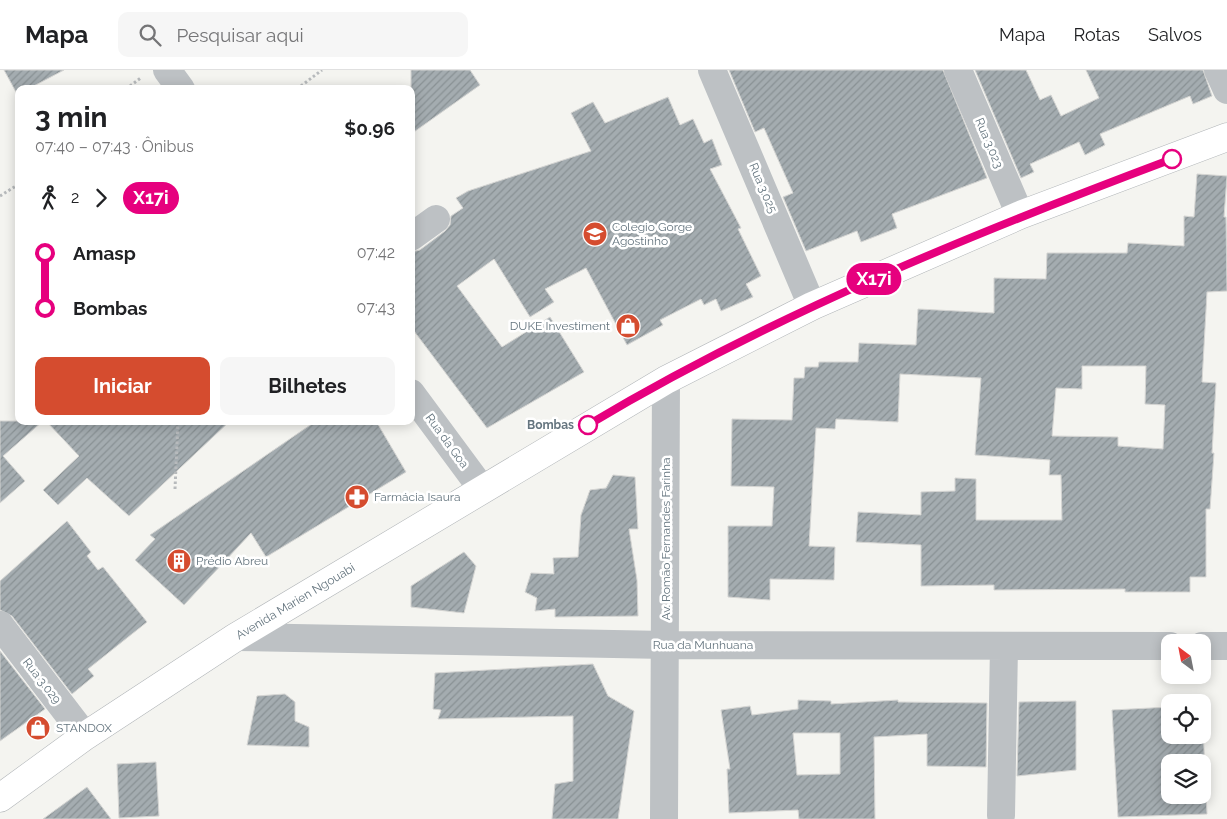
<!DOCTYPE html>
<html lang="pt">
<meta charset="utf-8">
<style>
:root{--surface:#fff;--page:#f6f6f6;--text:#202124;--muted:#757577;--line:#e0e0e0;--accent:#d54c2f}
body{margin:0;font-family:Raleway,sans-serif;background:var(--page);color:var(--text);height:100vh;display:flex;flex-direction:column;font-size:19px;white-space:nowrap}
*{box-sizing:border-box;margin:0}
p{font-size:16px;color:var(--muted)}
.icon{flex:none;width:28px;height:28px;fill:none;stroke:currentColor;stroke-width:2;stroke-linecap:round;stroke-linejoin:round}
.map{position:relative;flex:1;overflow:hidden}
.sheet{position:absolute;left:15px;top:15px;width:400px;height:340px;display:flex;flex-direction:column;background:var(--surface);border-radius:10px;box-shadow:0 2px 12px #0003}
.sheet>*{flex:none}
.badge{padding:0 10px;border-radius:16px;font-size:18px;line-height:32px}
.needle{width:32px;rotate:328deg}
.buttons{position:absolute;left:1161px;top:564px;display:grid;gap:10px}
.buttons a{display:grid;place-items:center;width:50px;height:50px;border-radius:10px;background:var(--surface);box-shadow:0 2px 12px #0003;font-size:25px}
.map>.badge{position:absolute;translate:-50% -50%;box-shadow:0 0 0 2px #fff}
.legs{display:flex;align-items:center;gap:8px;height:55px;padding:0 20px;font-size:16px}
.legs p{margin-inline-start:auto}
.head{display:flex;align-items:center;justify-content:space-between;height:85px;padding:0 20px}
h1{font-size:28px;font-weight:700;line-height:38px}
.cta{display:flex;gap:10px;margin-top:auto;padding:10px 20px}
.cta a{flex:1;height:58px;border-radius:10px;background:var(--accent);color:#fff;font-size:20px;font-weight:700;line-height:58px;text-align:center}
.cta a+a{background:var(--page);color:var(--text)}
ul{padding:0 20px;list-style:none}
li{display:flex;align-items:center;gap:18px;height:55px;font-size:19px}
li i{display:grid;place-items:center;width:8px;height:100%;margin:0 6px;background:currentColor}
li i::after{content:'';width:12px;height:12px;margin:-6px;border:4px solid;border-radius:50%;background:var(--surface)}
li p{margin-inline-start:auto}
li:first-child i{background:linear-gradient(#0000 50%,currentColor 0)}
li:last-child i{background:linear-gradient(currentColor 50%,#0000 0)}
header{display:flex;align-items:center;gap:30px;box-sizing:border-box;height:70px;padding:0 25px;background:var(--surface);border-bottom:1px solid var(--line)}
header strong{font-size:24px}
nav{display:flex;gap:28px;margin-inline-start:auto;font-size:18px}
.search{width:350px;height:45px;background:var(--page);display:flex;align-items:center;gap:12px;box-sizing:border-box;padding:0 18px;border-radius:10px;color:var(--muted);font-size:19px}
.map>svg:first-child{display:block}
.building{fill:url(#building-hatch);stroke:#d5d5d3;fill-rule:evenodd}
.lines{fill:none;stroke-linecap:round;stroke-linejoin:round}
.major-casing{stroke:#b1b5b8;stroke-width:29}
.path{stroke:#b7babc;stroke-width:3;stroke-dasharray:2.5 2.5;stroke-linecap:butt}
.minor{stroke:#bdc1c4;stroke-width:28}
.major{stroke:#fff;stroke-width:28}
.line-1-casing{stroke:#fff;stroke-width:11}
.line-1{stroke:#e6007e;stroke-width:8}
.stop-1-dot{fill:#fff;stroke:#e6007e;stroke-width:2.5}
.labels{text-anchor:middle;stroke-width:5;stroke-linejoin:round;paint-order:stroke}
.street-label{font-size:12px;fill:#65757f;stroke:#fff}
.poi-label{font-size:12px;fill:#65757f;stroke:#fff;text-anchor:start}
.stop-label{font-size:12px;font-weight:bold;fill:#65757f;stroke:#fff;text-anchor:end}
</style>
<header>
<strong>Mapa</strong>
<div class="search"><svg class="icon" aria-label="search" viewBox="0 0 24 24"><circle cx="10" cy="10" r="6"/><path d="M15 15l6 6"/></svg>Pesquisar aqui</div>
<nav><a>Mapa</a><a>Rotas</a><a>Salvos</a></nav>
</header>
<div class="map">
<svg width="1227" height="749" viewBox="0 0 1227 749">
<defs>
<pattern id="building-hatch" width="6" height="6" patternUnits="userSpaceOnUse" patternTransform="scale(1.25)"><rect width="6" height="6" fill="#a4acb0"/><path d="M-1 1l2-2M0 6l6-6M5 7l2-2" fill="none" stroke="#899194"/></pattern>
</defs>
<rect width="100%" height="100%" fill="#f4f4f0"/>
<!-- building -->
<path class="building" d="M 4,0 L 64,0 L 28,19 L 19,19 L 17,24 Z
M 411,0 L 470,0 L 480,15 L 411,64 Z
M 729,0 L 943,0 L 987,108 L 892,144 L 897,158 L 861,172 L 857,161 L 806,181 L 783,127 L 793,123 L 764,58 L 755,62 Z
M 975,0 L 1026,0 L 1040,30 L 1051,25 L 1061,46 L 1099,28 L 1086,0 L 1203,0 L 1212,26 L 1193,34 L 1190,26 L 1100,64 L 1105,75 L 1085,85 L 1079,72 L 1030,94 L 1034,102 L 1021,108 Z
M 668,27 L 680,55 L 693,49 L 704,73 L 712,69 L 722,95 L 710,99 L 741,158 L 738,159 L 761,206 L 746,214 L 753,227 L 721,241 L 716,229 L 704,235 L 701,229 L 660,250 L 663,255 L 627,275 L 586,198 L 545,219 L 554,232 L 530,247 L 494,189 L 457,216 L 502,277 L 550,247 L 584,302 L 487,358 L 411,257 L 411,182 L 420,180 L 445,161 L 450,155 L 451,146 L 463,138 L 456,128 L 468,121 L 591,81 L 571,43 L 593,32 L 605,53 Z
M 1197,104 L 1227,106 L 1224,147 L 1226,147 L 1227,221 L 1207,222 L 1202,312 L 1216,313 L 1212,383 L 1214,383 L 1210,439 L 1206,439 L 1206,507 L 1190,507 L 1190,522 L 1125,522 L 1125,519 L 994,520 L 994,515 L 921,516 L 921,475 L 856,472 L 858,442 L 921,445 L 921,422 L 955,421 L 955,408 L 976,409 L 976,450 L 1062,450 L 1061,405 L 1049,405 L 1050,390 L 975,385 L 981,308 L 900,304 L 898,352 L 836,349 L 835,359 L 816,358 L 809,476 L 835,477 L 834,510 L 770,509 L 770,530 L 728,527 L 728,456 L 772,456 L 774,417 L 731,416 L 732,349 L 792,350 L 794,308 L 804,308 L 805,297 L 818,297 L 819,292 L 858,292 L 859,273 L 916,275 L 918,239 L 994,243 L 994,208 L 1046,209 L 1047,183 L 1127,183 L 1128,173 L 1184,176 L 1184,146 L 1194,147 ZM 1082,296 L 1146,296 L 1145,334 L 1165,335 L 1163,379 L 1118,376 L 1118,367 L 1052,366 L 1056,318 L 1082,319 Z
M 0,351 L 43,351 L 3,386 L 25,411 L 0,433 Z
M 46,351 L 230,351 L 129,446 L 87,408 L 58,435 L 43,420 L 79,386 Z
M 316,351 L 376,351 L 406,402 L 266,487 L 251,463 L 184,535 L 135,490 L 155,469 L 150,465 Z
M 613,405 L 635,407 L 638,459 L 629,459 L 637,510 L 638,546 L 555,547 L 555,539 L 535,541 L 537,528 L 525,522 L 531,503 L 554,504 L 553,488 L 578,487 L 581,445 L 590,420 L 606,418 Z
M 67,451 L 91,482 L 87,486 L 98,500 L 103,497 L 147,552 L 88,599 L 94,606 L 72,624 L 12,546 L 0,540 L 0,511 Z
M 464,482 L 476,496 L 464,543 L 411,537 L 411,516 Z
M 0,581 L 45,639 L 0,671 Z
M 593,594 L 608,626 L 634,641 L 618,749 L 552,749 L 555,714 L 573,711 L 573,646 L 438,649 L 441,640 L 433,639 L 435,603 Z
M 285,624 L 295,632 L 295,651 L 309,657 L 309,677 L 247,675 L 257,626 Z
M 798,630 L 831,631 L 831,634 L 898,630 L 898,632 L 987,633 L 986,697 L 927,696 L 927,664 L 874,667 L 875,749 L 799,749 L 798,740 L 729,743 L 727,699 L 730,699 L 721,640 L 750,636 L 752,645 L 798,639 ZM 793,663 L 840,663 L 840,704 L 797,705 Z
M 1076,631 L 1076,700 L 1017,706 L 1019,632 Z
M 1202,636 L 1207,744 L 1118,747 L 1112,640 L 1170,637 L 1170,665 L 1202,665 ZM 1170,692 L 1202,692 L 1202,725 L 1170,725 Z
M 156,692 L 159,746 L 119,748 L 117,694 Z
M 87,717 L 111,749 L 43,749 Z"/>
<g class="lines">
<defs>
<g id="major">
<path id="s1" d="M 0,728 L 85,666 L 236,567 L 666,310 L 812,236 L 1020,145 L 1227,67"/>
</g>
</defs>
<!-- major casing -->
<use href="#major" class="major-casing"/>
<!-- path -->
<path class="path" d="M 126,19 L 142,7
M 297,19 L 322,0
M 0,126 L 19,114
M 175,419 L 178,351"/>
<!-- minor -->
<path class="minor" d="M 167,0 L 181,19
M 712,0 L 812,236
M 958,0 L 1020,145
M 1218,0 L 1227,20
M 411,167 L 436,149
M 411,323 L 482,419
M 0,555 L 85,666
M 236,567 L 666,575 L 1170,576
M 1202,576 L 1227,576
M 1001,745 L 1004,576
M 664,749 L 666,310"/>
<!-- major -->
<use href="#major" class="major"/>
</g>
<g class="lines">
<defs>
<path id="line-1" d="M 588,355 C 772,245 972,164 1172,89"/>
</defs>
<!-- line-1 casing -->
<use href="#line-1" class="line-1-casing"/>
<!-- line-1 -->
<use href="#line-1" class="line-1"/>
</g>
<!-- icons -->
<defs>
<symbol id="school-disc" viewBox="-11 -11 22 22"><circle r="9.5" fill="#d54c2f" stroke="#fff"/><path d="M0-5L7-2L0 1L-7-2ZM-4 1L0 2.5L4 1V4Q0 6-4 4Z" fill="#fff"/></symbol>
<symbol id="shop-disc" viewBox="-11 -11 22 22"><circle r="9.5" fill="#d54c2f" stroke="#fff"/><path d="M-5-2.5h2.3a2.7 3.5 0 0 1 5.4 0H5L5.5 6h-11ZM-1.5-2.5h3a1.5 2.3 0 0 0-3 0Z" fill="#fff"/></symbol>
<symbol id="pharmacy-disc" viewBox="-11 -11 22 22"><circle r="9.5" fill="#d54c2f" stroke="#fff"/><path d="M-2-6h4v4h4v4h-4v4h-4v-4h-4v-4h4Z" fill="#fff"/></symbol>
<symbol id="building-disc" viewBox="-11 -11 22 22"><circle r="9.5" fill="#d54c2f" stroke="#fff"/><path d="M-4-6H4V6H1V3H-1V6H-4ZM-2.5-4.3h1.7v1.8h-1.7ZM.8-4.3h1.7v1.8H.8ZM-2.5-1h1.7V.8h-1.7ZM.8-1h1.7V.8H.8Z" fill="#fff"/></symbol>
</defs>
<g fill-rule="evenodd">
<use href="#school-disc" x="581" y="150" width="28" height="28"/>
<use href="#shop-disc" x="614" y="242" width="28" height="28"/>
<use href="#pharmacy-disc" x="343" y="413" width="28" height="28"/>
<use href="#building-disc" x="165" y="477" width="28" height="28"/>
<use href="#shop-disc" x="24" y="644" width="28" height="28"/>
</g>
<!-- markers -->
<g class="stop-1-dot">
<circle cx="1172" cy="89" r="9"/>
<circle cx="588" cy="355" r="9"/>
</g>
<g class="labels">
<!-- street labels -->
<g class="street-label">
<text transform="translate(989 73) rotate(67)" y="4">Rua 3.023</text>
<text transform="translate(763 118) rotate(67)" y="4">Rua 3.025</text>
<text transform="translate(447 371) rotate(54)" y="4">Rua da Goa</text>
<text transform="translate(666 469) rotate(-90)" y="4">Av. Romão Fernandes Farinha</text>
<text dy="4" stroke="none"><textPath href="#s1" startOffset="355">Avenida Marien Ngouabi</textPath></text>
<text x="703" y="579">Rua da Munhuana</text>
<text transform="translate(42 611) rotate(52)" y="4">Rua 3.029</text>
</g>
<!-- poi labels -->
<g class="poi-label">
<text x="612" y="161">Colegio Gorge<tspan x="612" dy="14">Agostinho</tspan></text>
<text x="610" y="260" text-anchor="end">DUKE Investiment</text>
<text x="374" y="431">Farmácia Isaura</text>
<text x="196" y="495">Prédio Abreu</text>
<text x="56" y="662">STANDOX</text>
</g>
<!-- stop labels -->
<g class="stop-label">
<text x="574" y="359">Bombas</text>
</g>
</g>
</svg>
<div class="buttons">
<a><svg class="needle" viewBox="-14 -14 28 28"><path d="M0-13l5 13h-10z" fill="#e53935"/><path d="M0 13l5-13h-10z" fill="#757577"/></svg></a>
<a><svg class="icon" aria-label="locate" viewBox="0 0 24 24"><circle cx="12" cy="12" r="6"/><path d="M12 2v4M12 18v4M2 12h4M18 12h4"/></svg></a>
<a><svg class="icon" aria-label="layers" viewBox="0 0 24 24"><path d="M12 4l9 5-9 5-9-5zM3 14l9 5 9-5"/></svg></a>
</div>
<b class="badge" style="left:874px;top:209px;background:#e6007e;color:#fff">X17i</b>
<section class="sheet">
<div class="head"><div><h1>3 min</h1><p>07:40 – 07:43 · Ônibus</p></div><b>$0.96</b></div>
<div class="legs"><svg class="icon" aria-label="walk" viewBox="0 0 24 24"><circle cx="13" cy="4" r="2"/><path d="M13 8l-2 6 4 7M11 14l-3 7M7 12l3-4h3l4 4"/></svg>2<svg class="icon" aria-label="forward" viewBox="0 0 24 24"><path d="M9 5l7 7-7 7"/></svg><b class="badge" style="background:#e6007e;color:#fff">X17i</b></div>
<ul>
<li><i style="color:#e6007e"></i><b>Amasp</b><p>07:42</p></li>
<li><i style="color:#e6007e"></i><b>Bombas</b><p>07:43</p></li>
</ul>
<div class="cta"><a>Iniciar</a><a>Bilhetes</a></div>
</section>
</div>
